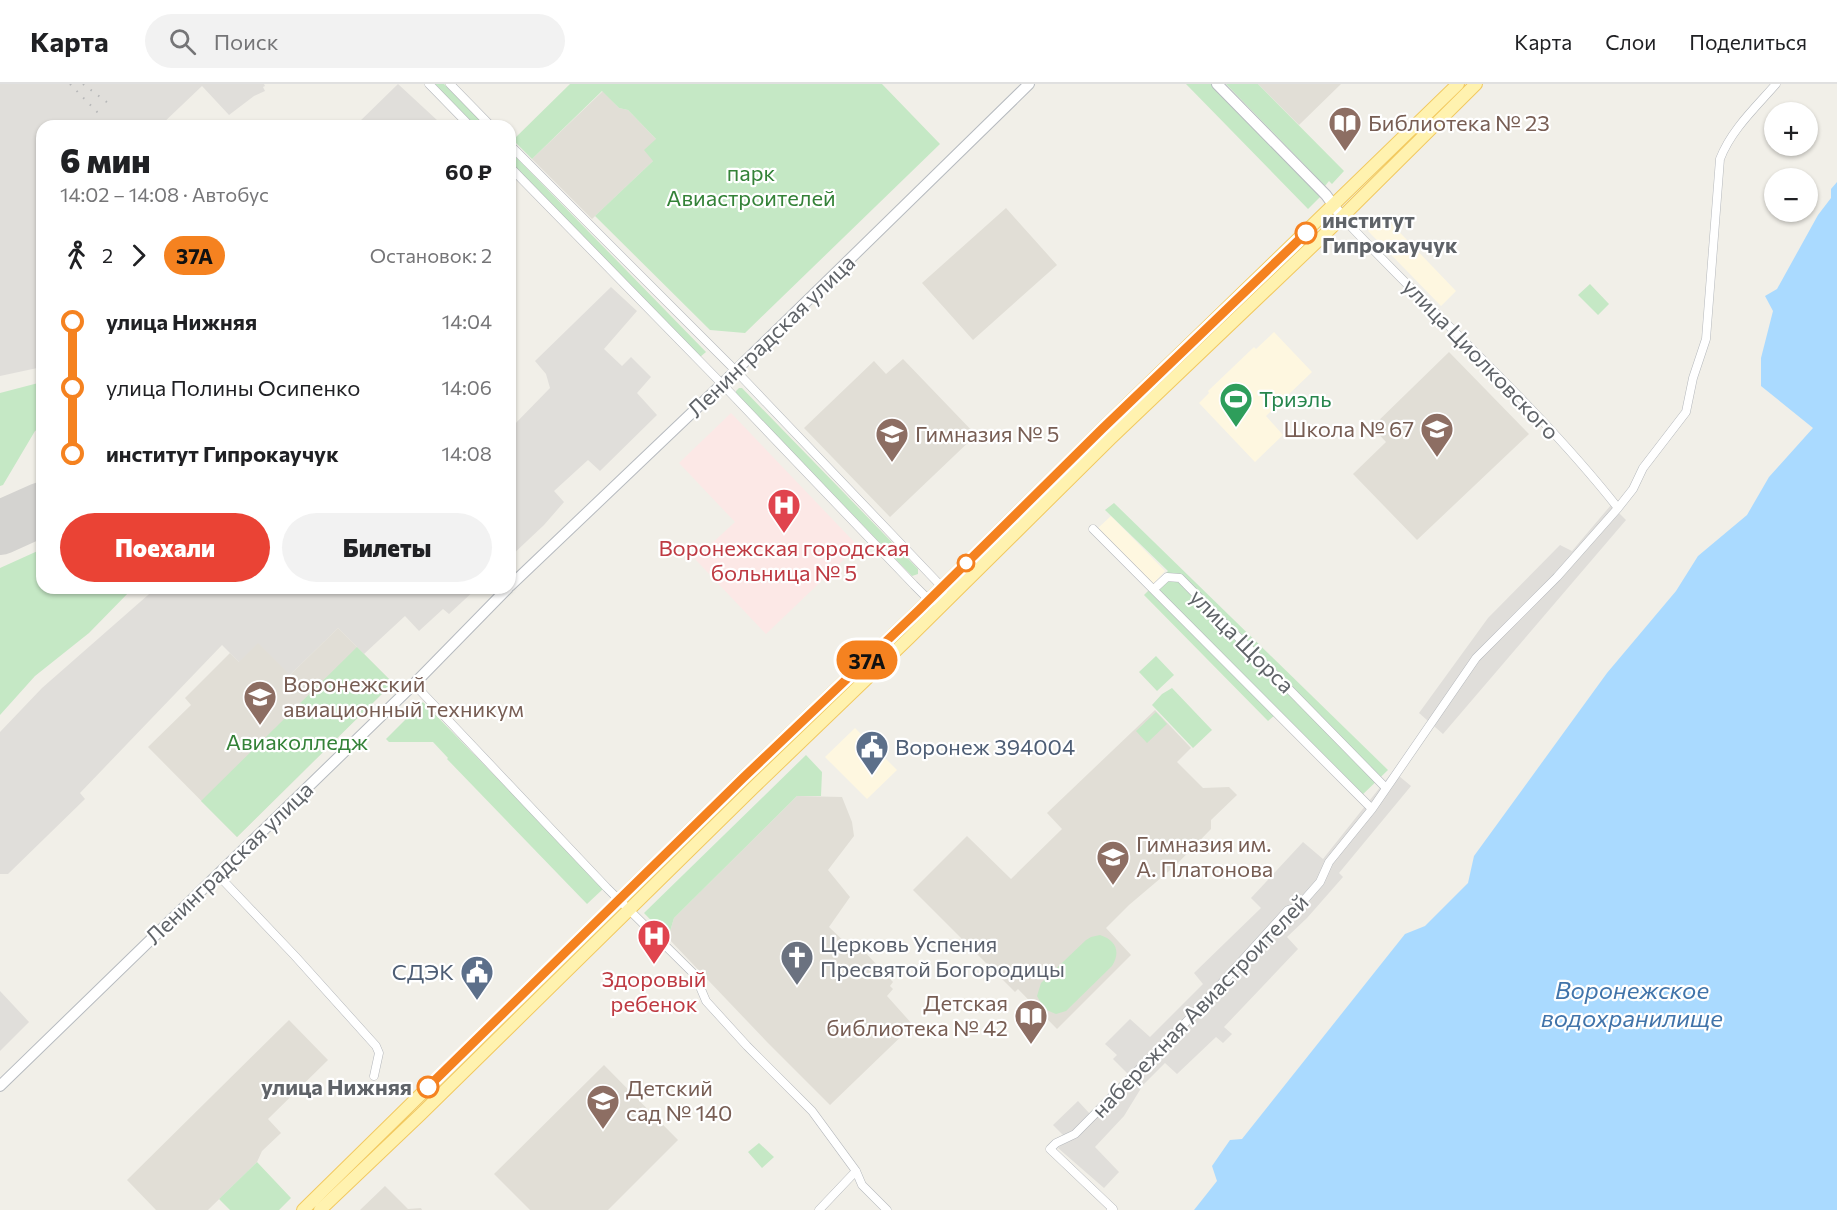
<!DOCTYPE html>
<html lang="ru">
<meta charset="utf-8">
<style>
:root{--surface:#fff;--page:#f2f2f2;--text:#202124;--muted:#757577;--line:#e0e0e0;--accent:#ea4335}
body{margin:0;font-family:Commissioner,sans-serif;background:var(--page);color:var(--text);height:100vh;display:flex;flex-direction:column;font-size:22px;white-space:nowrap}
*{box-sizing:border-box;margin:0}
p{font-size:20px;color:var(--muted)}
.icon{flex:none;width:33px;height:33px;fill:none;stroke:currentColor;stroke-width:2;stroke-linecap:round;stroke-linejoin:round}
.map{position:relative;flex:1;overflow:hidden}
.drawer{position:absolute;left:36px;top:36px;width:480px;height:474px;display:flex;flex-direction:column;background:var(--surface);border-radius:18px;box-shadow:0 2px 4px #0004}
.drawer>*{flex:none}
.badge{padding:0 12px;border-radius:20px;font-size:21px;line-height:39px}
.buttons{position:absolute;left:1764px;top:18px;display:grid;gap:12px}
.buttons a{display:grid;place-items:center;width:54px;height:54px;border-radius:50%;background:var(--surface);box-shadow:0 2px 4px #0004;font-size:30px}
.map>.badge{position:absolute;translate:-50% -50%;box-shadow:0 0 0 3px #fff}
.legs{display:flex;align-items:center;gap:9px;height:66px;padding:0 24px;font-size:20px}
.legs p{margin-inline-start:auto}
.head{display:flex;align-items:center;justify-content:space-between;height:102px;padding:0 24px}
h1{font-size:33px;font-weight:800;line-height:45px}
.primary-button{display:flex;gap:12px;margin-top:auto;padding:12px 24px}
.primary-button a{flex:1;height:69px;border-radius:36px;background:var(--accent);color:#fff;font-size:24px;font-weight:800;line-height:69px;text-align:center}
.primary-button a+a{background:var(--page);color:var(--text)}
ul{padding:0 24px;list-style:none}
li{display:flex;align-items:center;gap:21px;height:66px;font-size:22px}
li i{display:grid;place-items:center;width:9px;height:100%;margin:0 8px;background:currentColor}
li i::after{content:'';width:15px;height:15px;margin:-8px;border:4px solid;border-radius:50%;background:var(--surface)}
li p{margin-inline-start:auto}
li:first-child i{background:linear-gradient(#0000 50%,currentColor 0)}
li:last-child i{background:linear-gradient(currentColor 50%,#0000 0)}
header{display:flex;align-items:center;gap:36px;box-sizing:border-box;height:84px;padding:0 30px;background:var(--surface);border-bottom:2px solid var(--line)}
header strong{font-size:28px}
nav{display:flex;gap:33px;margin-inline-start:auto;font-size:21px}
.search{width:420px;height:54px;background:var(--page);display:flex;align-items:center;gap:15px;box-sizing:border-box;padding:0 21px;border-radius:33px;color:var(--muted);font-size:22px}
.map>svg:first-child{display:block}
.commercial{fill:#fef7e0}
.industrial{fill:#e0deda}
.education{fill:#e1ded6}
.medical{fill:#fce8e6}
.green{fill:#c5e8c5}
.water{fill:#aadaff}
.lines{fill:none;stroke-linecap:round;stroke-linejoin:round}
.taxiway{stroke:#d4d3d0;stroke-width:21}
.runway{stroke:#d4d3d0;stroke-width:54}
.street-casing{stroke:#b5b8bc;stroke-width:9}
.secondary-casing{stroke:#b6babf;stroke-width:12}
.primary-casing{stroke:#f2c960;stroke-width:14}
.street{stroke:#fff;stroke-width:8}
.secondary{stroke:#fff;stroke-width:10}
.primary{stroke:#fff2af;stroke-width:12}
.rail{stroke:#b6b7b8;stroke-width:2;stroke-dasharray:1.5 8;stroke-linecap:butt}
.line-1-casing{stroke:#fff;stroke-width:14}
.line-1{stroke:#f58220;stroke-width:9}
.stop-1-dot{fill:#fff;stroke:#f58220;stroke-width:3}
.labels{text-anchor:middle;stroke-width:4.5;stroke-linejoin:round;paint-order:stroke}
.education-label{font-size:22px;fill:#785e54;stroke:#fff;text-anchor:start}
.park-label{font-size:22px;fill:#348238;stroke:#fff}
.stop-label{font-size:22px;font-weight:bold;fill:#5f6368;stroke:#fff;text-anchor:start}
.street-label{font-size:22px;fill:#5f6368;stroke:#fff}
.leisure-label{font-size:22px;fill:#27864d;stroke:#fff;text-anchor:start}
.health-label{font-size:22px;fill:#be3a42;stroke:#fff}
.service-label{font-size:22px;fill:#4e5e75;stroke:#fff;text-anchor:start}
.worship-label{font-size:22px;fill:#5b616d;stroke:#fff;text-anchor:start}
.water-label{font-size:24px;font-style:italic;fill:#4174aa;stroke:#fff}
</style>
<header>
<strong>Карта</strong>
<div class="search"><svg class="icon" aria-label="search" viewBox="0 0 24 24"><circle cx="10" cy="10" r="6"/><path d="M15 15l6 6"/></svg>Поиск</div>
<nav><a>Карта</a><a>Слои</a><a>Поделиться</a></nav>
</header>
<div class="map">
<svg width="1837" height="1126" viewBox="0 0 1837 1126">
<rect width="100%" height="100%" fill="#f1efe8"/>
<!-- commercial -->
<path class="commercial" d="M 1384,132 L 1456,207 L 1441,222 L 1368,147 Z
M 1274,248 L 1312,288 L 1266,332 L 1283,351 L 1255,378 L 1199,319 L 1209,309 L 1208,307 L 1254,263 L 1256,265 Z
M 1111,432 L 1165,487 L 1153,500 L 1149,498 L 1097,445 Z
M 855,644 L 897,686 L 867,715 L 825,673 Z"/>
<!-- industrial -->
<path class="industrial" d="M 0,0 L 264,0 L 265,2 L 263,3 L 265,7 L 254,12 L 229,31 L 202,2 L 160,42 L 42,42 L 42,283 L 0,292 Z
M 398,0 L 438,37 L 433,42 L 355,42 Z
M 611,203 L 637,227 L 604,265 L 622,282 L 631,273 L 651,293 L 637,309 L 657,331 L 600,387 L 588,376 L 554,407 L 564,418 L 544,441 L 510,473 L 510,345 L 550,304 L 546,290 L 535,277 Z
M 1611,421 L 1626,436 L 1443,650 L 1419,629 L 1488,534 L 1560,461 L 1572,467 Z
M 156,504 L 477,504 L 449,530 L 443,525 L 419,547 L 405,532 L 364,570 L 338,544 L 290,591 L 239,578 L 222,561 L 80,709 L 85,715 L 8,790 L 0,790 L 0,648 L 42,604 Z
M 1393,687 L 1411,702 L 1339,789 L 1343,793 L 1307,834 L 1287,853 L 1298,865 L 1224,943 L 1232,950 L 1223,959 L 1216,953 L 1177,990 L 1165,979 L 1143,1001 L 1124,1032 L 1095,1063 L 1119,1088 L 1104,1104 L 1058,1064 L 1067,1055 L 1053,1041 L 1078,1017 L 1090,1030 L 1129,991 L 1113,975 L 1117,971 L 1105,960 L 1130,935 L 1150,953 L 1203,900 L 1194,889 L 1261,824 L 1251,814 L 1303,758 L 1323,775 Z
M 0,907 L 29,938 L 0,967 Z"/>
<!-- education -->
<path class="education" d="M 1258,0 L 1341,0 L 1299,41 Z
M 603,7 L 619,24 L 628,26 L 656,55 L 653,77 L 592,135 L 532,75 Z
M 1006,124 L 1057,181 L 973,256 L 922,199 Z
M 1449,268 L 1529,350 L 1417,456 L 1353,390 L 1386,358 L 1372,343 Z
M 903,275 L 976,351 L 890,433 L 804,344 L 874,277 L 886,290 Z
M 338,544 L 393,599 L 237,753 L 148,663 L 191,621 L 185,614 L 230,569 L 239,578 L 258,559 L 290,591 Z
M 1155,626 L 1191,664 L 1177,678 L 1203,704 L 1229,703 L 1237,711 L 1211,736 L 1211,745 L 1175,782 L 1129,821 L 1106,844 L 1131,871 L 1057,945 L 1018,905 L 1015,908 L 913,806 L 967,752 L 1011,795 L 1062,745 L 1047,729 Z
M 797,712 L 842,713 L 852,738 L 854,752 L 828,786 L 850,813 L 829,843 L 853,866 L 862,865 L 893,898 L 890,902 L 893,905 L 887,912 L 913,941 L 830,1021 L 767,958 L 668,854 L 674,834 Z
M 289,936 L 328,976 L 268,1035 L 281,1049 L 262,1067 L 257,1078 L 208,1126 L 156,1126 L 127,1096 Z
M 604,981 L 678,1056 L 608,1126 L 530,1126 L 494,1090 Z
M 385,1102 L 408,1125 L 421,1124 L 422,1126 L 360,1126 Z"/>
<!-- medical -->
<path class="medical" d="M 731,329 L 858,462 L 766,550 L 695,475 L 735,438 L 679,379 Z"/>
<!-- green -->
<path class="green" d="M 435,0 L 444,0 L 486,42 L 474,42 Z
M 570,0 L 882,0 L 940,60 L 745,249 L 710,246 L 595,132 L 653,77 L 644,66 L 656,55 L 628,26 L 619,24 L 602,7 L 532,75 L 513,56 Z
M 1186,0 L 1212,0 L 1321,112 L 1308,125 Z
M 1226,0 L 1258,0 L 1344,87 L 1332,100 L 1329,97 L 1325,102 Z
M 510,67 L 706,268 L 700,273 L 510,78 Z
M 1590,200 L 1609,220 L 1598,231 L 1578,211 Z
M 42,298 L 42,343 L 35,347 L 3,401 L 0,402 L 0,309 Z
M 739,304 L 742,304 L 918,485 L 918,490 L 912,492 L 736,310 L 736,307 Z
M 1114,419 L 1388,686 L 1358,715 L 1275,631 L 1268,637 L 1144,511 L 1168,487 L 1105,426 Z
M 42,465 L 42,504 L 133,504 L 89,549 L 35,592 L 0,631 L 0,484 Z
M 357,563 L 393,599 L 237,753 L 201,717 Z
M 1156,572 L 1174,591 L 1157,607 L 1139,588 Z
M 1172,604 L 1212,646 L 1193,664 L 1152,621 L 1162,610 Z
M 423,618 L 604,804 L 587,820 L 447,675 L 448,674 L 433,658 L 389,658 L 386,655 Z
M 1156,628 L 1167,640 L 1147,659 L 1136,647 Z
M 806,671 L 822,688 L 821,712 L 797,712 L 674,834 L 668,854 L 644,829 Z
M 1100,851 C 1116,856 1121,868 1112,882 L 1066,927 L 1056,930 L 1044,925 L 1037,912 L 1041,899 L 1086,856 L 1091,853 Z
M 759,1059 L 774,1073 L 762,1084 L 748,1068 Z
M 257,1078 L 291,1114 L 279,1126 L 230,1126 L 219,1115 Z"/>
<!-- water -->
<path class="water" d="M 1837,98 L 1837,1126 L 1194,1126 L 1217,1097 L 1212,1082 L 1230,1056 L 1242,1055 L 1405,850 L 1425,842 L 1468,799 L 1474,772 L 1607,589 L 1676,507 L 1698,472 L 1747,431 L 1769,393 L 1813,344 L 1761,302 L 1761,274 L 1773,227 L 1765,212 L 1777,205 L 1818,131 L 1831,114 L 1831,105 Z"/>
<g class="lines">
<!-- taxiway -->
<path class="taxiway" d="M 0,442 L 5,442"/>
<!-- runway -->
<path class="runway" d="M 0,444 L 42,425"/>
<defs>
<path id="street" d="M 429,0 L 470,42
M 450,0 L 491,42
M 510,61 L 736,287 L 942,503 L 944,520 L 929,516 L 914,501 L 722,300 L 510,83
M 1342,133 C 1433,231 1535,319 1618,424
M 1093,445 L 1372,725
M 1154,505 L 1167,493 L 1180,494 L 1386,704
M 414,600 L 607,804 L 695,891 L 706,917 L 747,962 L 812,1027 L 856,1087 L 862,1101 L 887,1126
M 217,790 L 295,872 L 376,962 L 379,969 L 374,992
M 819,1126 L 856,1087
M 1111,1126 L 1113,1125 L 1050,1065 L 1056,1059 L 1075,1050 L 1191,933 L 1288,826 L 1298,823 L 1320,798 L 1329,778 L 1372,725 L 1476,574 L 1557,493 L 1618,424 L 1633,405 L 1643,384 L 1686,328 L 1693,294 L 1706,255 L 1720,75 C 1731,46 1756,23 1776,0"/>
<path id="secondary" d="M 1217,0 L 1326,111 L 1342,133
M 510,502 L 722,300 L 1029,0
M 0,1002 L 414,600 L 508,504"/>
<path id="primary" d="M 303,1126 L 743,694 L 919,526 L 1102,345 L 1458,0
M 320,1126 L 421,1030 L 753,704 L 909,554 L 1111,354 L 1324,151 L 1476,0"/>
</defs>
<!-- street casing -->
<use href="#street" class="street-casing"/>
<!-- secondary casing -->
<use href="#secondary" class="secondary-casing"/>
<!-- primary casing -->
<use href="#primary" class="primary-casing"/>
<!-- street -->
<use href="#street" class="street"/>
<!-- secondary -->
<use href="#secondary" class="secondary"/>
<!-- primary -->
<use href="#primary" class="primary"/>
<!-- rail -->
<path class="rail" d="M 70,0 L 101,32
M 83,0 L 112,22"/>
</g>
<g class="lines">
<defs>
<path id="line-1" d="M 428,1003 L 743,694 L 919,526 L 1102,345 L 1306,149"/>
</defs>
<!-- line-1 casing -->
<use href="#line-1" class="line-1-casing"/>
<!-- line-1 -->
<use href="#line-1" class="line-1"/>
</g>
<!-- icons -->
<defs>
<symbol id="library-pin" viewBox="-11 -11 22 30"><path d="M0 17L-7.5 6A9.5 9.5 0 1 1 7.5 6Z" fill="#8d6e63" stroke="#fff"/><path d="M-6-4Q-3-5.5-.7-3.5V5Q-3 3-6 4ZM6-4Q3-5.5 .7-3.5V5Q3 3 6 4Z" fill="#fff"/></symbol>
<symbol id="stadium-pin" viewBox="-11 -11 22 30"><path d="M0 17L-7.5 6A9.5 9.5 0 1 1 7.5 6Z" fill="#2e9e5b" stroke="#fff"/><path d="M0-5a6.5 5 0 1 0 0 10a6.5 5 0 1 0 0-10ZM-3.5-1.8h7v3.6h-7Z" fill="#fff"/></symbol>
<symbol id="school-pin" viewBox="-11 -11 22 30"><path d="M0 17L-7.5 6A9.5 9.5 0 1 1 7.5 6Z" fill="#8d6e63" stroke="#fff"/><path d="M0-5L7-2L0 1L-7-2ZM-4 1L0 2.5L4 1V4Q0 6-4 4Z" fill="#fff"/></symbol>
<symbol id="hospital-pin" viewBox="-11 -11 22 30"><path d="M0 17L-7.5 6A9.5 9.5 0 1 1 7.5 6Z" fill="#e0444e" stroke="#fff"/><path d="M-5-5h3v3.5h4V-5h3V5h-3V1.5h-4V5h-3Z" fill="#fff"/></symbol>
<symbol id="university-pin" viewBox="-11 -11 22 30"><path d="M0 17L-7.5 6A9.5 9.5 0 1 1 7.5 6Z" fill="#8d6e63" stroke="#fff"/><path d="M0-5L7-2L0 1L-7-2ZM-4 1L0 2.5L4 1V4Q0 6-4 4Z" fill="#fff"/></symbol>
<symbol id="civic-pin" viewBox="-11 -11 22 30"><path d="M0 17L-7.5 6A9.5 9.5 0 1 1 7.5 6Z" fill="#5c6f8a" stroke="#fff"/><path d="M-.6-6.5H3V-4.5H.6V-3L4-1V1h2V6H-6V1h2V-1L-.6-3ZM-1.2 2.5V6h2.4V2.5Z" fill="#fff"/></symbol>
<symbol id="church-pin" viewBox="-11 -11 22 30"><path d="M0 17L-7.5 6A9.5 9.5 0 1 1 7.5 6Z" fill="#6b7280" stroke="#fff"/><path d="M-1.2-6h2.4v3.5h3.3v2.4h-3.3V6h-2.4V-.1h-3.3v-2.4h3.3Z" fill="#fff"/></symbol>
</defs>
<g fill-rule="evenodd">
<use href="#library-pin" x="1326" y="20" width="38" height="52"/>
<use href="#stadium-pin" x="1217" y="296" width="38" height="52"/>
<use href="#school-pin" x="1418" y="326" width="38" height="52"/>
<use href="#school-pin" x="873" y="331" width="38" height="52"/>
<use href="#hospital-pin" x="765" y="402" width="38" height="52"/>
<use href="#university-pin" x="241" y="594" width="38" height="52"/>
<use href="#civic-pin" x="853" y="644" width="38" height="52"/>
<use href="#school-pin" x="1094" y="754" width="38" height="52"/>
<use href="#hospital-pin" x="635" y="833" width="38" height="52"/>
<use href="#church-pin" x="778" y="854" width="38" height="52"/>
<use href="#civic-pin" x="458" y="869" width="38" height="52"/>
<use href="#library-pin" x="1012" y="913" width="38" height="52"/>
<use href="#school-pin" x="584" y="998" width="38" height="52"/>
</g>
<!-- markers -->
<g class="stop-1-dot">
<circle cx="1306" cy="149" r="10"/>
<circle cx="966" cy="479" r="8"/>
<circle cx="428" cy="1003" r="10"/>
</g>
<g class="labels">
<!-- education labels -->
<g class="education-label">
<text x="1368" y="47">Библиотека № 23</text>
<text x="1414" y="353" text-anchor="end">Школа № 67</text>
<text x="915" y="358">Гимназия № 5</text>
<text x="283" y="608">Воронежский<tspan x="283" dy="25">авиационный техникум</tspan></text>
<text x="1136" y="768">Гимназия им.<tspan x="1136" dy="25">А. Платонова</tspan></text>
<text x="1008" y="927" text-anchor="end">Детская<tspan x="1008" dy="25">библиотека № 42</tspan></text>
<text x="626" y="1012">Детский<tspan x="626" dy="25">сад № 140</tspan></text>
</g>
<!-- park labels -->
<g class="park-label">
<text x="751" y="97">парк<tspan x="751" dy="25">Авиастроителей</tspan></text>
<text x="297" y="666">Авиаколледж</text>
</g>
<!-- stop labels -->
<g class="stop-label">
<text x="1322" y="144">институт<tspan x="1322" dy="25">Гипрокаучук</tspan></text>
<text x="412" y="1011" text-anchor="end">улица Нижняя</text>
</g>
<!-- street labels -->
<g class="street-label">
<text transform="translate(771 252) rotate(-44)" y="8">Ленинградская улица</text>
<text transform="translate(1481 275) rotate(46)" y="8">улица Циолковского</text>
<text transform="translate(1242 557) rotate(45)" y="8">улица Щорса</text>
<text transform="translate(229 779) rotate(-44)" y="8">Ленинградская улица</text>
<text transform="translate(1200 922) rotate(-46)" y="8">набережная Авиастроителей</text>
</g>
<!-- leisure labels -->
<g class="leisure-label">
<text x="1259" y="323">Триэль</text>
</g>
<!-- health labels -->
<g class="health-label">
<text x="784" y="472">Воронежская городская<tspan x="784" dy="25">больница № 5</tspan></text>
<text x="654" y="903">Здоровый<tspan x="654" dy="25">ребенок</tspan></text>
</g>
<!-- service labels -->
<g class="service-label">
<text x="895" y="671">Воронеж 394004</text>
<text x="454" y="896" text-anchor="end">СДЭК</text>
</g>
<!-- worship labels -->
<g class="worship-label">
<text x="820" y="868">Церковь Успения<tspan x="820" dy="25">Пресвятой Богородицы</tspan></text>
</g>
<!-- water labels -->
<g class="water-label">
<text x="1632" y="915">Воронежское<tspan x="1632" dy="28">водохранилище</tspan></text>
</g>
</g>
</svg>
<div class="buttons">
<a>+</a>
<a>−</a>
</div>
<b class="badge" style="left:867px;top:576px;background:#f58220;color:#111">37А</b>
<section class="drawer">
<div class="head"><div><h1>6 мин</h1><p>14:02 – 14:08 · Автобус</p></div><b>60 ₽</b></div>
<div class="legs"><svg class="icon" aria-label="walk" viewBox="0 0 24 24"><circle cx="13" cy="4" r="2"/><path d="M13 8l-2 6 4 7M11 14l-3 7M7 12l3-4h3l4 4"/></svg>2<svg class="icon" aria-label="forward" viewBox="0 0 24 24"><path d="M9 5l7 7-7 7"/></svg><b class="badge" style="background:#f58220;color:#111">37А</b><p>Остановок: 2</p></div>
<ul>
<li><i style="color:#f58220"></i><b>улица Нижняя</b><p>14:04</p></li>
<li><i style="color:#f58220"></i><span>улица Полины Осипенко</span><p>14:06</p></li>
<li><i style="color:#f58220"></i><b>институт Гипрокаучук</b><p>14:08</p></li>
</ul>
<div class="primary-button"><a>Поехали</a><a>Билеты</a></div>
</section>
</div>
